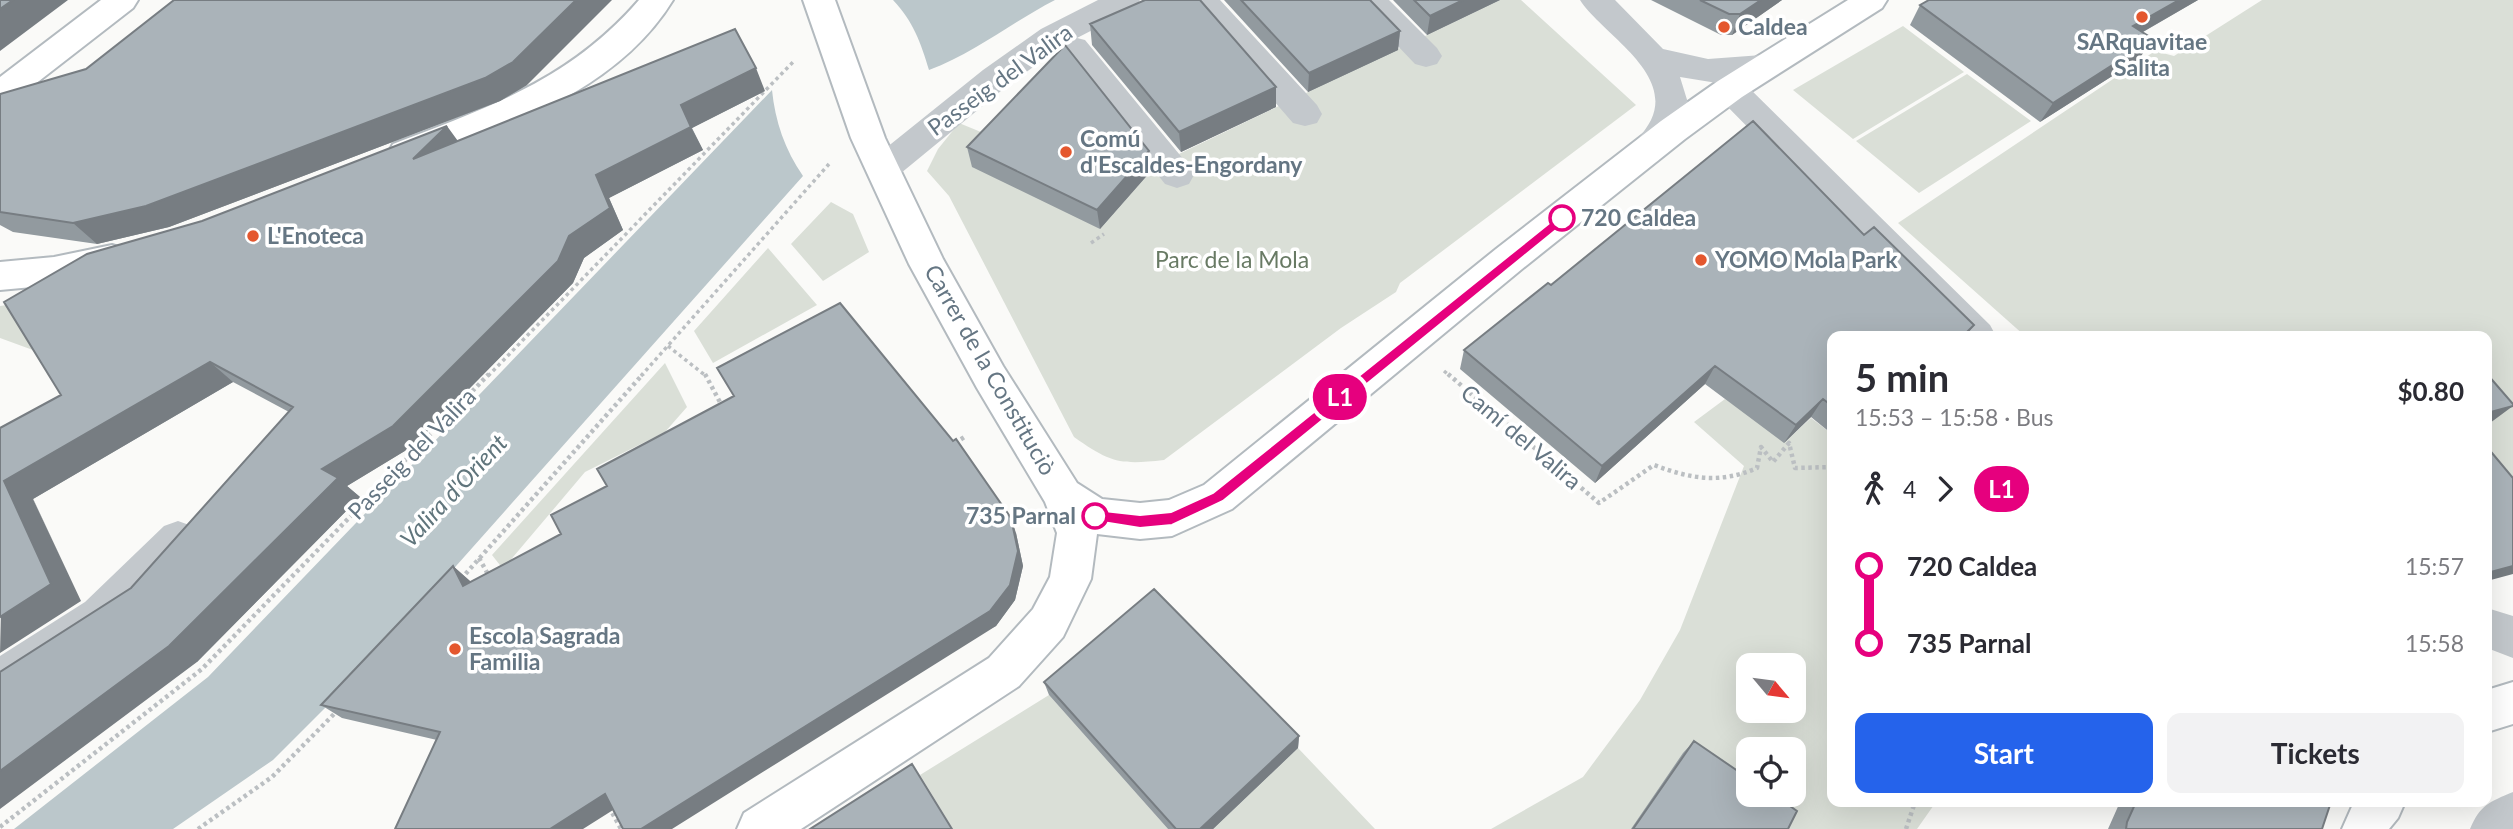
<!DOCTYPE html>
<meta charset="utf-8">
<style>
:root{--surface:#fff;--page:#f2f2f3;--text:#2b2b33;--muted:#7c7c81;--accent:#2563eb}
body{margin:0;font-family:Lato,sans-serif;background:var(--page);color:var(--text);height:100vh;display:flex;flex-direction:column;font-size:26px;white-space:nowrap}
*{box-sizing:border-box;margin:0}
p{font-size:23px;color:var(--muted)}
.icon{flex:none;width:38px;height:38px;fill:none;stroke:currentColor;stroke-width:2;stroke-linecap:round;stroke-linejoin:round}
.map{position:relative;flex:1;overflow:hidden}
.side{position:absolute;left:1827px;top:331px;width:665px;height:476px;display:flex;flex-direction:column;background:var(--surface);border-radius:14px;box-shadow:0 7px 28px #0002}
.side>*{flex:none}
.badge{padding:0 14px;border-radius:23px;font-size:24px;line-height:46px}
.needle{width:46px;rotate:119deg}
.tools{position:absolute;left:1736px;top:653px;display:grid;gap:14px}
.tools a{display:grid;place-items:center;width:70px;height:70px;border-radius:14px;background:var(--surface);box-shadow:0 7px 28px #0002;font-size:35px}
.map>.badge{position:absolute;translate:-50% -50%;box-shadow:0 0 0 4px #fff}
.legs{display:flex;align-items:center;gap:10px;height:77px;padding:0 28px;font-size:23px}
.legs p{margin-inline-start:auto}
.headline{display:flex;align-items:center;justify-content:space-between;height:119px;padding:0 28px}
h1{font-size:38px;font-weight:700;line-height:52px}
.action{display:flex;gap:14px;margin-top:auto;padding:14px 28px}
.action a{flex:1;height:80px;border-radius:14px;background:var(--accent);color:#fff;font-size:28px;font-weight:700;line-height:80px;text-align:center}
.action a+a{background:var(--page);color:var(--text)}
ul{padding:0 28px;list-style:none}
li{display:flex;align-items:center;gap:24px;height:77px;font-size:26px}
li i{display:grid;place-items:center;width:10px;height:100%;margin:0 9px;background:currentColor}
li i::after{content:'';width:18px;height:18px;margin:-9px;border:5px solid;border-radius:50%;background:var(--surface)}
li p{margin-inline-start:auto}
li:first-child i{background:linear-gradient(#0000 50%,currentColor 0)}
li:last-child i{background:linear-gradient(currentColor 50%,#0000 0)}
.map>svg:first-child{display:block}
.green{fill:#dadfd7;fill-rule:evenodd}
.water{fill:#bbc7cb}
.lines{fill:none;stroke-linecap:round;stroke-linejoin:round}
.secondary-casing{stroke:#b3babf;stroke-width:4}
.path-far1{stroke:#bbbfc2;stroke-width:3.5;stroke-dasharray:3.5 3.5;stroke-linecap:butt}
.path{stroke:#bbbfc2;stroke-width:4.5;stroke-dasharray:3.5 3.5;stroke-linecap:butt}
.street{fill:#c3c8cc;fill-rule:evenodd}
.secondary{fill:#fff;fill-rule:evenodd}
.wall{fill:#929a9f}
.shaded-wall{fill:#777d82}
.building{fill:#aab3b9;stroke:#777d82;stroke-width:2}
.line-1{fill:#e6007e;stroke:#fff;stroke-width:2}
.poi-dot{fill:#e4572e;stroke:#fff;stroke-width:2.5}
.stop-1-dot{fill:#fff;stroke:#e6007e;stroke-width:3.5}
.labels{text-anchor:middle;stroke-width:7;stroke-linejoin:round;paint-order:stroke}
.poi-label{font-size:23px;font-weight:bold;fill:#657683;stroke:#fff;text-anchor:start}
.street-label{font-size:23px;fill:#657683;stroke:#fff}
.stop-label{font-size:23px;font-weight:bold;fill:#657683;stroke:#fff;text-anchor:start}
.park-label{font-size:23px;fill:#687a64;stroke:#fff}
.water-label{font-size:24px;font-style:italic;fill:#60757c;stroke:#fff}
</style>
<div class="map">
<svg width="2513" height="829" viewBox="0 0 2513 829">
<rect width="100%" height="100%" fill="#fafaf8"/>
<!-- green -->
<path class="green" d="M 1500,0 L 1521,0 L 1636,105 L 1400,283 L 1396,292 L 1341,328 L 1164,460 C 1120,465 1111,463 1074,437 L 949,196 L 927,171 L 938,149 L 959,123 L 998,139 L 1100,229 L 1156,165 Z
M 2262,0 L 2513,0 L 2513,526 L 2487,494 L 2487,424 L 2489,423 L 2487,420 L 2487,336 L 2025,336 L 1898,223 L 2155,51 L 2174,56 Z
M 1903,26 L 1964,72 L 1853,139 L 1793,90 Z
M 1967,74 L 2031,121 L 1919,193 L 1856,141 Z
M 831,202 L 853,214 L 869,252 L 823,281 L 791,244 Z
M 768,248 L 817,305 L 713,363 L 694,331 Z
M 78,295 L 52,357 L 0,338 L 0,306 Z
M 665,363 L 687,407 L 665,432 L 585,472 L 503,569 L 492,555 Z
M 1725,399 L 1787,440 L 1811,418 L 1832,434 L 1832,802 L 1936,802 L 1917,829 L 1491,829 L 1583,777 L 1640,700 L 1680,630 L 1744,466 L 1694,422 ZM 1748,665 L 1794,665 L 1794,710 L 1748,710 ZM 1748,749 L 1794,749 L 1794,794 L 1748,794 Z
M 1049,695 L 1168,829 L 953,829 L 920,775 Z
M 1298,748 L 1375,829 L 1213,829 Z"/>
<!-- water -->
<path class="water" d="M 893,0 L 1055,0 C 1012,22 975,53 929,70 C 921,43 913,21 893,0 Z
M 772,90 C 775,121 785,150 803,176 L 368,665 L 273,760 L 173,829 L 14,829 L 208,677 Z"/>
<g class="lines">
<defs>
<path id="secondary" d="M 101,0 L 138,0 L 133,8 L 12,102 L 0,106 L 0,77 Z
M 639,0 L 673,0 C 618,90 509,126 417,162 L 405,166 L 393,162 L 388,153 L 393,144 C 489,107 570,80 639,0 Z
M 803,0 L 835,0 L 885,138 L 943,259 L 1003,366 L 1077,483 L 1102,499 L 1140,503 L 1169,500 L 1204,485 L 1496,249 L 1661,121 L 1718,81 L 1848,0 L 1887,0 L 1882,8 L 1742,97 L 1685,139 L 1522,269 L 1232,509 L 1172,536 L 1140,539 L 1097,534 L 1091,579 L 1063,637 L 1019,686 L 801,829 L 737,829 L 744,813 L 989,658 L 1033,609 L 1050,577 L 1057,533 L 1045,502 L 977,388 L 909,264 L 851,138 Z
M 112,245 L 125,249 L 130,259 L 125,269 L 54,285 L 0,290 L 0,262 L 54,257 Z
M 2513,682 L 2513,724 L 2487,732 L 2487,690 Z
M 2354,802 L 2405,802 L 2398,818 L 2389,829 L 2342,829 Z"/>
</defs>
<!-- secondary casing -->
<use href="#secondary" class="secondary-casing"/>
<!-- path-far1 -->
<path class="path-far1" d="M 1091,243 L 1104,234
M 668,346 L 706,376
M 1444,371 L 1450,376
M 488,376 L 794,61
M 641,376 L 829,164"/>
<!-- path -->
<path class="path" d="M 705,374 L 722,406
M 1448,374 L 1599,503 L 1654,465 C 1691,479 1720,484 1757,468 L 1761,447 L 1773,462 L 1789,443 L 1795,468 L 1832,467
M 955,443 L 966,436
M 479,558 L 489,576
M 461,579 L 643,374
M 609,807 L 621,829
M 0,827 L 202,669 L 489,374
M 198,829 L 272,777 L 338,710
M 1906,829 L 1915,802"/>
<!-- street -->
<path class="street" d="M 1098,0 L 1140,0 L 1135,8 L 1077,38 L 1085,40 L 1189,166 L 1194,175 L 1189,184 L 1177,188 L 1165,184 L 1058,49 L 1007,86 L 895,178 L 883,182 L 871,178 L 866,169 L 871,160 L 983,70 L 1041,29 Z
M 1186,0 L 1220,0 L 1317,105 L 1322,114 L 1317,123 L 1305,126 L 1293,123 Z
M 1354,0 L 1389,0 L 1437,48 L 1442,56 L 1437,64 L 1426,67 L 1415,64 Z
M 1580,0 L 1615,0 L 1663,49 L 1708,59 L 1762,55 L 1773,59 L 1778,67 L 1773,75 L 1742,81 L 1990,325 L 1996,336 L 1953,336 L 1718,97 L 1714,89 L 1717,83 L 1680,77 L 1688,103 L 1683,124 L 1658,161 L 1646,165 L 1634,161 L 1629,152 C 1635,141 1645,132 1651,120 C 1674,72 1601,33 1580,0 Z
M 178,521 L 192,526 L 198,539 L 192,552 L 115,630 L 15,695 L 0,701 L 0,656 L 85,602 L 164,526 Z
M 2487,608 L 2513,616 L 2513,658 L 2487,648 Z
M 2513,792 L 2513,829 L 2470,829 C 2480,805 2489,802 2513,792 Z"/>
<!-- secondary -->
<use href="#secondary" class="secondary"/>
</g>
<!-- wall -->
<path class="wall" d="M 1224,0 L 1370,0 L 1400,31 L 1398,50 L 1308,92 Z
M 1393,0 L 1500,0 L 1427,35 Z
M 1651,0 L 1782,0 L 1732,35 L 1721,35 Z
M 1929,0 L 2198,0 L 2143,32 L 2139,59 L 2040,122 L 1910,25 L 1920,5 Z
M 1090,24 L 1276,107 L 1181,152 L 1092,45 Z
M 527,85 L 500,101 L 169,227 L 97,244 L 13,232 L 0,225 L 0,94 Z
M 765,91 L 692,128 L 703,150 L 609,198 L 623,230 L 584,258 L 573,283 L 413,446 L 347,486 L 360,497 L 197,662 L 131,588 L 289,412 L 233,382 L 33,499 L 81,601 L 0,428 L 61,395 L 202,221 L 458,141 Z
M 967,147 L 1151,171 L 1100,229 L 972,167 Z
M 1551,285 L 1974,325 L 1966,336 L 1832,336 L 1832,434 L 1811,417 L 1784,443 L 1705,384 L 1595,483 L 1460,369 L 1464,350 Z
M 1016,533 L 1023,566 L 1015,600 L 996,626 L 613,810 L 437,740 L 342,718 L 321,705 L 453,566 L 471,582 Z
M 1044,682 L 1299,736 L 1298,748 L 1213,829 L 1168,829 L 1049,695 Z
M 1694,741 L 1788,829 L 1631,829 L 1683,753 Z
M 2120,802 L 2331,802 L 2322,829 L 2108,829 Z"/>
<!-- shaded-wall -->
<path class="shaded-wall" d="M 13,0 L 68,0 L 0,51 L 0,9 Z
M 576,0 L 612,0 L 527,85 L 500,101 L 169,227 L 97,244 L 73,223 Z
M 1463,0 L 1500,0 L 1427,35 L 1430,16 Z
M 1761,0 L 1782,0 L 1732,35 L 1740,14 Z
M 2179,0 L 2198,0 L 2120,45 L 2133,26 Z
M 1400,31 L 1398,50 L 1308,92 L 1309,73 Z
M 2153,39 L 2139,59 L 2040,122 L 2053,103 Z
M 756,68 L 765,91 L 692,128 L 681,105 Z
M 1276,87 L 1276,107 L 1181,152 L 1179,132 Z
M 447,126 L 463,148 L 413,159 Z
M 691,127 L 703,150 L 609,198 L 623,230 L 584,258 L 573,283 L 413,446 L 347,486 L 360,497 L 197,662 L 0,809 L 0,771 L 322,469 L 596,175 Z
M 1149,151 L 1151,171 L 1100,229 L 1097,210 Z
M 210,362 L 233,382 L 33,499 L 81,601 L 0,653 L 4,481 Z
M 1715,366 L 1705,384 L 1595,483 L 1602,466 Z
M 1823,399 L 1811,417 L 1784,443 L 1796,425 Z
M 2513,406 L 2490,423 L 2487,424 L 2487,413 Z
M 1011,518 L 1016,533 L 1023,566 L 1015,600 L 996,626 L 672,829 L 641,829 Z
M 453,566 L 470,581 L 480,601 L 463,586 Z
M 2513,566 L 2513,574 L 2487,581 L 2487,573 Z
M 1299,736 L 1298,748 L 1213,829 L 1200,829 Z
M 605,794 L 621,805 L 583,829 L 550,829 Z"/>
<!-- building -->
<path class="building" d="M 0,0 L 13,0 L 0,9 Z
M 174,0 L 576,0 L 513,62 L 485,78 L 146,206 L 73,223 L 0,212 L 0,94 L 86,69 Z
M 1145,0 L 1200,0 L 1276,87 L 1179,132 L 1090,24 Z
M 1241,0 L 1370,0 L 1400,31 L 1309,73 Z
M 1414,0 L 1463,0 L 1430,16 Z
M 1700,0 L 1761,0 L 1740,14 L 1729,14 Z
M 1929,0 L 2179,0 L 2133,26 L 2153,39 L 2053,103 L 1920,5 Z
M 735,29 L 756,68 L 681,105 L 691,127 L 596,175 L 610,208 L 569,236 L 558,261 L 393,426 L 322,469 L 338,478 L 169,646 L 0,771 L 0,672 L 131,588 L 293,407 L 210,362 L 4,481 L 51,584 L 0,617 L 0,428 L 61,395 L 4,302 L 87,254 L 202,221 L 447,126 L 413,159 Z
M 1065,45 L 1149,151 L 1097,210 L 967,147 Z
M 1753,121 L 1864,235 L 1874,227 L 1974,325 L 1963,336 L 1832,336 L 1832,406 L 1823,399 L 1796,425 L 1715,366 L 1602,466 L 1464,350 L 1548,283 L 1551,285 Z
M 840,303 L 953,441 L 956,439 L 1011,518 L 1018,551 L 1010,585 L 990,611 L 641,829 L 623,829 L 605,794 L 550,829 L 395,829 L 440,732 L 321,705 L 453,566 L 463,586 L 561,534 L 551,515 L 607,486 L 597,469 L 734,396 L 717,368 Z
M 2487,374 L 2513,404 L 2513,406 L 2487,413 Z
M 2487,447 L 2513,478 L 2513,566 L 2487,573 Z
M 1154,589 L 1299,736 L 1200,829 L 1176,829 L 1044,682 Z
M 1694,741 L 1748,778 L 1748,794 L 1773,794 L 1797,811 L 1788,829 L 1633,829 Z
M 912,764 L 952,829 L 810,829 Z
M 2136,802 L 2331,802 L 2322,829 L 2126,829 L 2127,822 Z"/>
<!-- line-1 -->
<path class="line-1" d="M 1562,213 L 1567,214 L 1567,221 L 1223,501 L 1172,525 L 1140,528 L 1090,520 L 1088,516 L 1095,510 L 1140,515 L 1171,512 L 1213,493 Z"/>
<!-- markers -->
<g class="poi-dot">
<circle cx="2142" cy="17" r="7"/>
<circle cx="1724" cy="27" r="7"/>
<circle cx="1066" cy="152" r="7"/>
<circle cx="253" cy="236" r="7"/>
<circle cx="1701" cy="260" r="7"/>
<circle cx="455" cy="649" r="7"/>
</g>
<g class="stop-1-dot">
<circle cx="1562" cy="218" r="12"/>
<circle cx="1095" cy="516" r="12"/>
</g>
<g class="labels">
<!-- poi labels -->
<g class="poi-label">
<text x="1738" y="35">Caldea</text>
<text x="2142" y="50" text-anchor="middle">SARquavitae<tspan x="2142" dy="26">Salita</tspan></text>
<text x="1080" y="147">Comú<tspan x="1080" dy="26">d'Escaldes-Engordany</tspan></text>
<text x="267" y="244">L'Enoteca</text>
<text x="1715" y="268">YOMO Mola Park</text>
<text x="469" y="644">Escola Sagrada<tspan x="469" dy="26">Familia</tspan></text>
</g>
<!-- street labels -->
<g class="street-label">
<text transform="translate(1000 80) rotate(-36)" y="8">Passeig del Valira</text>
<text transform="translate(990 370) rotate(60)" y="8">Carrer de la Constituciò</text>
<text transform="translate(1521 437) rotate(40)" y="8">Camí del Valira</text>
<text transform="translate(412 454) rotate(-46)" y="8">Passeig del Valira</text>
</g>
<!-- stop labels -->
<g class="stop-label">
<text x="1581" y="226">720 Caldea</text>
<text x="1076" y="524" text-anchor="end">735 Parnal</text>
</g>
<!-- park labels -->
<g class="park-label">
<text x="1232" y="268">Parc de la Mola</text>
</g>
<!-- water labels -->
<g class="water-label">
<text transform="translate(454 491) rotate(-47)" y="8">Valira d'Orient</text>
</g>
</g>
</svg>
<div class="tools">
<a><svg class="needle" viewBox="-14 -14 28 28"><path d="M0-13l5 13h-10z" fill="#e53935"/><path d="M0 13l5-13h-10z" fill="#7c7c81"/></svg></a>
<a><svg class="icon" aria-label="locate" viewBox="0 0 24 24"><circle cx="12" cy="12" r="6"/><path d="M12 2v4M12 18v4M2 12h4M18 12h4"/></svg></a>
</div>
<b class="badge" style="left:1340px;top:397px;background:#e6007e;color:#fff">L1</b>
<section class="side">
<div class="headline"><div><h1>5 min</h1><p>15:53 – 15:58 · Bus</p></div><b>$0.80</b></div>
<div class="legs"><svg class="icon" aria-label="walk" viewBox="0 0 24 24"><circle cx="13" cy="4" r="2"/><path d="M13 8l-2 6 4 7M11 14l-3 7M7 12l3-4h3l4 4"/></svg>4<svg class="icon" aria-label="forward" viewBox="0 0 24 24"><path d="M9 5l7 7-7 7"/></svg><b class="badge" style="background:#e6007e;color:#fff">L1</b></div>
<ul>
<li><i style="color:#e6007e"></i><b>720 Caldea</b><p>15:57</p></li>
<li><i style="color:#e6007e"></i><b>735 Parnal</b><p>15:58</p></li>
</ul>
<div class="action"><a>Start</a><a>Tickets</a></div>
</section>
</div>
